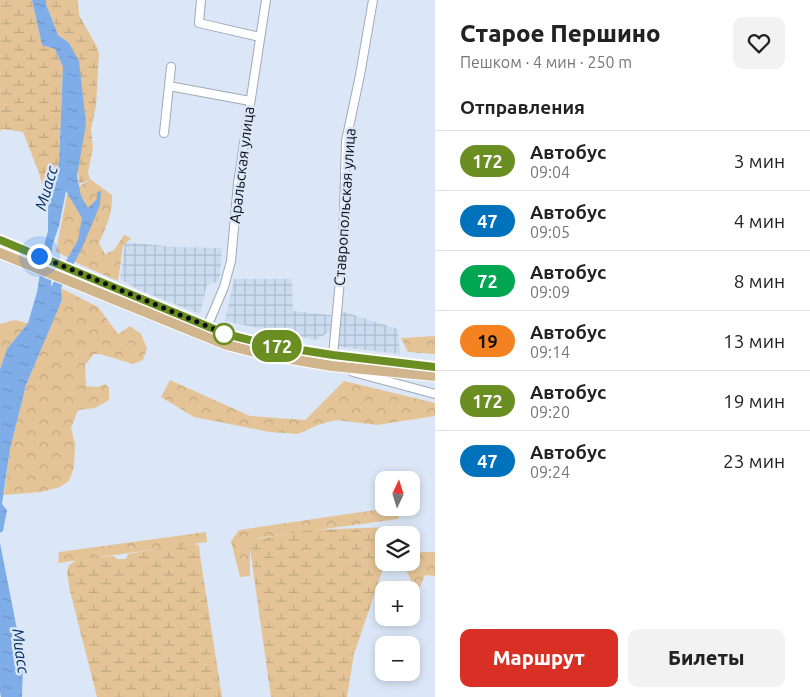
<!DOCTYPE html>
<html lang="ru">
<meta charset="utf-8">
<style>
:root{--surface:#fff;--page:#f2f2f2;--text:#222;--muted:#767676;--line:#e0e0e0;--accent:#d93025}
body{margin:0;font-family:Ubuntu,sans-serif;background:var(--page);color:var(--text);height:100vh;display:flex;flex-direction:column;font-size:19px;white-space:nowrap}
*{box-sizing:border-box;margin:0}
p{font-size:16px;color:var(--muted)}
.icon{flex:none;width:28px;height:28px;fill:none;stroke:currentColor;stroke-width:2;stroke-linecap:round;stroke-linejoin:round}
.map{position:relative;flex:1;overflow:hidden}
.drawer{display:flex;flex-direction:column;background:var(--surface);width:375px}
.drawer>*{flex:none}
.badge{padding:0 10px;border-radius:16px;font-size:18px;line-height:32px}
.needle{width:32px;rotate:4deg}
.tools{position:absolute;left:375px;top:471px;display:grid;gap:10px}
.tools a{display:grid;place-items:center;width:45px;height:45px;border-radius:10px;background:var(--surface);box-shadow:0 2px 8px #0003;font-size:25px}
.you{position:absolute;width:25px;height:25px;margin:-12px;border:4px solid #fff;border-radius:50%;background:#1a73e8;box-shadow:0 0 0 8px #1a73e833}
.map>.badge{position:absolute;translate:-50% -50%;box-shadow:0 0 0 2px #fff}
h2{padding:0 25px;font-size:19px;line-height:45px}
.round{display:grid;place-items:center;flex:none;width:52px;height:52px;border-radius:10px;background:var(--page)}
.head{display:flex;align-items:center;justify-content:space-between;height:85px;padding:0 25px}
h1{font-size:24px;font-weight:800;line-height:38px}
.primary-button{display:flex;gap:10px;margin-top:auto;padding:10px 25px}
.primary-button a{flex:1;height:58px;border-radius:10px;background:var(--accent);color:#fff;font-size:20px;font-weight:800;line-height:58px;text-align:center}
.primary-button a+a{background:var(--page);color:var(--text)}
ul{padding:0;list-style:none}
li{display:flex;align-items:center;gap:15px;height:60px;padding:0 25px;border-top:1px solid var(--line)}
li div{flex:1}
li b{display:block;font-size:19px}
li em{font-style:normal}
li .badge{min-width:55px;font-weight:700;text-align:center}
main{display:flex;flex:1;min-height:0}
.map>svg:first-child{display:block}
.industrial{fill:url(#industrial-grid)}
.forest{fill:url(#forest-crowns)}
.wetland{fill:url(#wetland-marsh)}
.water{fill:url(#water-ripples);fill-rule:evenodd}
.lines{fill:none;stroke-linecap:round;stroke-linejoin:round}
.minor-casing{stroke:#9faab9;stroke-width:10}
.major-casing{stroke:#fff;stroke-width:12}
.minor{stroke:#fff;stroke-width:8}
.major{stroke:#d1b58c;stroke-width:10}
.line-casing{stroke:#fff;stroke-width:11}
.line{stroke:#6b8e23;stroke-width:8}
.walk{stroke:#090c11;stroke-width:5;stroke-dasharray:0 9}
.stop-dot{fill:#fff;stroke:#6b8e23;stroke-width:2.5}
.labels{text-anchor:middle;stroke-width:5;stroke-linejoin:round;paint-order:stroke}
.street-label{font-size:15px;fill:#090c11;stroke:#dbe7f7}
.water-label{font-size:16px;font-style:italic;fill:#002e62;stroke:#dbe7f7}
</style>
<main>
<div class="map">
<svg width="435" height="697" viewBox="0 0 435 697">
<defs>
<pattern id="industrial-grid" width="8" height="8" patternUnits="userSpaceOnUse" patternTransform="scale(1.25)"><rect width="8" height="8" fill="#cbdcf1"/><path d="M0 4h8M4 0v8" fill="none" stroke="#adbcce"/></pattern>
<pattern id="forest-crowns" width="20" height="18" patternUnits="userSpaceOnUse" patternTransform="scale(1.25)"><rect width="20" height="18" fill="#e4c497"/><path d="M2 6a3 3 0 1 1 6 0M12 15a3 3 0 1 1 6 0" fill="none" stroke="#c2a781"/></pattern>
<pattern id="wetland-marsh" width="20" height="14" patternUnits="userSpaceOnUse" patternTransform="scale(1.25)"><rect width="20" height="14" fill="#e4c497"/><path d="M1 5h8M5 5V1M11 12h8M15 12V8" fill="none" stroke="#c2a781"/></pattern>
<pattern id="water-ripples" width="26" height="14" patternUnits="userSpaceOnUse" patternTransform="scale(1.25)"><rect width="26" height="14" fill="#7fade8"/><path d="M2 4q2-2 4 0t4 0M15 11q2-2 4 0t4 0" fill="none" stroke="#6c94c6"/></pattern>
</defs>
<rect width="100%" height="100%" fill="#dbe7f7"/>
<!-- industrial -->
<path class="industrial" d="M 125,242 L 175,247 L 222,248 L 220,277 L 217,282 L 207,285 L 200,314 L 139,290 L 120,279 Z
M 234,279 L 292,279 L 293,311 L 331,315 L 331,331 L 316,340 L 225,321 Z
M 341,311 L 398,329 L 400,354 L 340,347 L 336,340 Z"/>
<!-- forest -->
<path class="forest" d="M 90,179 L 112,195 C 113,213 106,227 99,243 L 105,254 L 114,250 L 124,235 L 131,238 L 123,246 L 118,281 L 79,264 L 56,251 L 67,195 Z
M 61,288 L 98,307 L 118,334 L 130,326 L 141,334 L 147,348 L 143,360 L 133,364 L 100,354 L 94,354 L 85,365 L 86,386 L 97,387 L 105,384 L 109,388 L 109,400 L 95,408 L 78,410 L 71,428 L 75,444 L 74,467 L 69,481 L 60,487 L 41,492 L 4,495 L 10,449 L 26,385 L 62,300 Z
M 15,320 L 28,323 L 7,349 L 0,369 L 0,324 Z
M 435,336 L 435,354 L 408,352 L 401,338 Z
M 170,380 L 250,416 L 305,420 L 344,381 L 435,403 L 435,416 L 377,425 L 336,420 L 318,425 L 298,434 L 270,432 L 194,417 L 161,397 Z
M 389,508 L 402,508 L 398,519 L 258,538 L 250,549 L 250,576 L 240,577 L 231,541 L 239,530 Z
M 410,527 L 420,552 L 435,552 L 435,576 L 425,575 L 419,589 L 415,588 L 404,566 L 405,563 L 411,562 L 411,535 L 408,535 Z
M 206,532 L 207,542 L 58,563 L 59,552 Z"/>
<!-- wetland -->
<path class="wetland" d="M 0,0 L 32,0 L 42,45 L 55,49 L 63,67 L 59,162 L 48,207 L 39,173 L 23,132 L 2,129 L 0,132 Z
M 46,0 L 78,0 L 79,15 L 97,47 L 99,54 L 96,106 L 91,129 L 93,148 L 88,173 L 90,179 L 79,184 L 69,43 L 58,35 L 46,4 Z
M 391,527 L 394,535 L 384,535 L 385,563 L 354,654 L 347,697 L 271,697 L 250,549 L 256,539 L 310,530 Z
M 190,543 L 199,545 L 201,562 L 222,697 L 97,697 L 70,591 L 67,572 L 69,565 L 78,559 L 113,556 L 117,559 L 126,559 L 128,554 Z"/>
<!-- water -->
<path class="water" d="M 32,0 L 46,0 L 46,4 L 58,35 L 69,43 L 79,61 L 86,124 L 77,176 L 81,196 L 88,208 L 97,199 L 97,192 L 101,191 L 100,205 L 82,248 L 61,288 L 62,300 L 26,385 L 10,449 L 2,504 L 7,510 L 3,531 L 0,533 L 0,369 L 7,349 L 28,323 L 37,292 L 45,242 L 48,231 L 48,207 L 59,162 L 63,67 L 55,49 L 42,45 ZM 66,191 L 82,218 L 78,240 L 51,287 L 52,246 L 59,226 Z
M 0,543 L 23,660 L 22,697 L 1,697 L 0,692 Z"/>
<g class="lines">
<defs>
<path id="minor" d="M 201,0 L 199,23 L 260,37
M 169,86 L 250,101
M 164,133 L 171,67
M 207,327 L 224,287 L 231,261 L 238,183 L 266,0
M 333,355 L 343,248 L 346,141 L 360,75 L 373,0
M 353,372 L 435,394"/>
<path id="major" d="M 0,240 L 226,334 L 269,345 L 333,355 L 435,367
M 0,253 L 227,345 L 267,355 L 332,366 L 435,376"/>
</defs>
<!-- minor casing -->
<use href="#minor" class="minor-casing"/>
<!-- major casing -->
<use href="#major" class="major-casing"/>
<!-- minor -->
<use href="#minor" class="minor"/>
<!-- major -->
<use href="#major" class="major"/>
</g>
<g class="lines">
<defs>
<path id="line" d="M 0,240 L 226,334 L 269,345 L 333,355 L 435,367"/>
</defs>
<!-- line casing -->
<use href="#line" class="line-casing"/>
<!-- line -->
<use href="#line" class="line"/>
<!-- walk -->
<path class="walk" d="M 39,256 L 226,334 L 224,334"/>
</g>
<!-- markers -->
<circle class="stop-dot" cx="224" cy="334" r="10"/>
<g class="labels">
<!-- street labels -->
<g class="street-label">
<text transform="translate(242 165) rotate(-83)" y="5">Аральская улица</text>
<text transform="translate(345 207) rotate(-86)" y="5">Ставропольская улица</text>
</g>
<!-- water labels -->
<g class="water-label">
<text transform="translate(46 188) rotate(-74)" y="6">Миасс</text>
<text transform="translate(21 651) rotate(82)" y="6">Миасс</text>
</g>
</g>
</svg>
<div class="tools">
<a><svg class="needle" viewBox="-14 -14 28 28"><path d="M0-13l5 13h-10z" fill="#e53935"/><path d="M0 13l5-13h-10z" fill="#767676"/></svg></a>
<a><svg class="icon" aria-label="layers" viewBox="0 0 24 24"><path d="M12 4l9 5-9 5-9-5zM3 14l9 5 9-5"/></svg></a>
<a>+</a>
<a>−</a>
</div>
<div class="you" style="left:39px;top:256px"></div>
<b class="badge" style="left:277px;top:346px;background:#6b8e23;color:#fff">172</b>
</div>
<section class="drawer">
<div class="head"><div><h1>Старое Першино</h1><p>Пешком · 4 мин · 250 m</p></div><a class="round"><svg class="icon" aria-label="heart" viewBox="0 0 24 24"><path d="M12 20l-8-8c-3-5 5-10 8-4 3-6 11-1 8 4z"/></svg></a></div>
<h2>Отправления</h2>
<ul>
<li><span class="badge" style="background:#6b8e23;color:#fff">172</span><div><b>Автобус</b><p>09:04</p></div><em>3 мин</em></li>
<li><span class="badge" style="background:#0072bc;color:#fff">47</span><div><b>Автобус</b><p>09:05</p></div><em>4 мин</em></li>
<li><span class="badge" style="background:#00a651;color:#fff">72</span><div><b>Автобус</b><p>09:09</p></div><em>8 мин</em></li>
<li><span class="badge" style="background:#f58220;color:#111">19</span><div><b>Автобус</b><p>09:14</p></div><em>13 мин</em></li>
<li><span class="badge" style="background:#6b8e23;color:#fff">172</span><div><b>Автобус</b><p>09:20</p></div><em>19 мин</em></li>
<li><span class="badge" style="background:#0072bc;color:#fff">47</span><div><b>Автобус</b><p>09:24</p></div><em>23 мин</em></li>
</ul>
<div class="primary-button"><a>Маршрут</a><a>Билеты</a></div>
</section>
</main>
